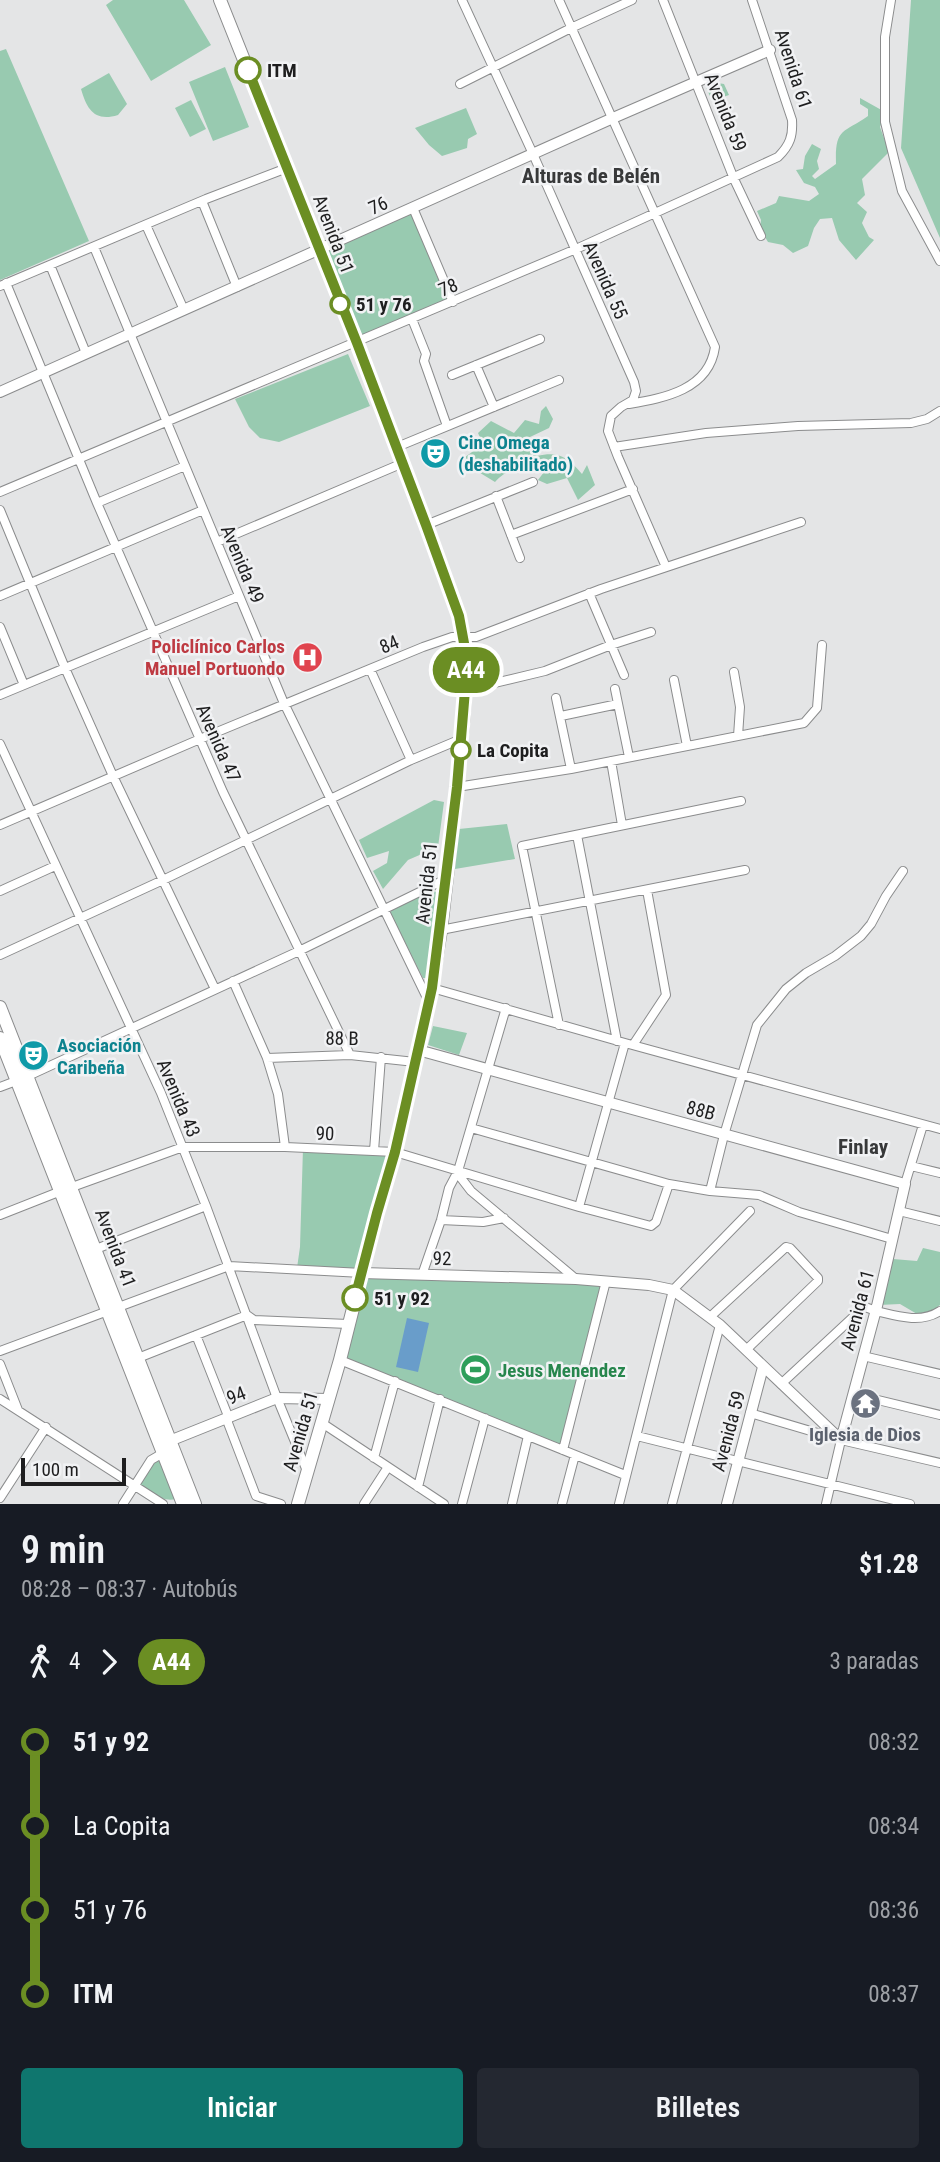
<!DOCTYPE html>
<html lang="es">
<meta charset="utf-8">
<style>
:root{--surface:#171b24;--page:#242831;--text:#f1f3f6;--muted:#9ea1a6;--accent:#0f766e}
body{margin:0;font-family:"Roboto Condensed",sans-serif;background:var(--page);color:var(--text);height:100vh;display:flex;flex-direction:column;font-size:26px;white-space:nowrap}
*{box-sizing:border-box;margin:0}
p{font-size:23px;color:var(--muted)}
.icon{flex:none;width:38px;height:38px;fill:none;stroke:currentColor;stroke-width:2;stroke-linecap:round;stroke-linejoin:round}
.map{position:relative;height:1504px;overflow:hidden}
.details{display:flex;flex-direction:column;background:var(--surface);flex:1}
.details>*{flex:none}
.badge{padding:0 14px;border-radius:23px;font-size:24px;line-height:46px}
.scale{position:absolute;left:21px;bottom:18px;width:105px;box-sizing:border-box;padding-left:7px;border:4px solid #1e1e1f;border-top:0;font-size:19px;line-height:24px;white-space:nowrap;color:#1e1e1f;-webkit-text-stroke:5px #f1f2f4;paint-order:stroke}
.map>.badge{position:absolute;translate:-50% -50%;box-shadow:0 0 0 4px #fff}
.legs{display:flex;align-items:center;gap:10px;height:77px;padding:0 21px;font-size:23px}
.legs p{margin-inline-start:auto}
.headline{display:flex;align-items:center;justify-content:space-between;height:119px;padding:0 21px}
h1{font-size:38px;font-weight:600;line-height:52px}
.button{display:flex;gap:14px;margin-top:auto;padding:14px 21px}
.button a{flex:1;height:80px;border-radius:7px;background:var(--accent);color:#fff;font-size:28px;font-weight:600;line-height:80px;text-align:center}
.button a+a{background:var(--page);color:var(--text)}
ul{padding:0 21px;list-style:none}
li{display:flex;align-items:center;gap:24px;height:84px;font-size:26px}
li i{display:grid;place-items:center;width:10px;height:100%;margin:0 9px;background:currentColor}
li i::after{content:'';width:18px;height:18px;margin:-9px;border:5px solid;border-radius:50%;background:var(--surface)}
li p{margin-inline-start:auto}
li:first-child i{background:linear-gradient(#0000 50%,currentColor 0)}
li:last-child i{background:linear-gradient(currentColor 50%,#0000 0)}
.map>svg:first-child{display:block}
.green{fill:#98cab0}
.water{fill:#699dca}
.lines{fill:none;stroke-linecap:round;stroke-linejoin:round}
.street-casing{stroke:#8b8c8d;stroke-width:10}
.secondary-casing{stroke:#8b8c8d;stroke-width:12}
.primary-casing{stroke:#8b8c8d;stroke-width:14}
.street{stroke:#fff;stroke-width:8}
.secondary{stroke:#fff;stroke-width:10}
.primary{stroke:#fff;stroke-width:12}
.line-1-casing{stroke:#fff;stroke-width:16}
.line-1{stroke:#6b8e23;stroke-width:10}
.stop-1-dot{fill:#fff;stroke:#6b8e23;stroke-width:3.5}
.labels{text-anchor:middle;stroke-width:5;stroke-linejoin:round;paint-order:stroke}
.street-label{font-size:19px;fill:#1e1e1f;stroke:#f1f2f4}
.stop-label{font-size:19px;font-weight:bold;fill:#1e1e1f;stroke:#f1f2f4;text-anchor:start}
.culture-label{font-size:19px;font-weight:bold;fill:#0d838f;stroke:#f1f2f4;text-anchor:start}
.health-label{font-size:19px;font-weight:bold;fill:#be3a42;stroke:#f1f2f4;text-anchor:end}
.leisure-label{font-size:19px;font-weight:bold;fill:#27864d;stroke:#f1f2f4;text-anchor:start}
.worship-label{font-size:19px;font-weight:bold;fill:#5b616d;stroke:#f1f2f4}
.neighbourhood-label{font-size:21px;font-weight:bold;fill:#38393a;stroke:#f1f2f4}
</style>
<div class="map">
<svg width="940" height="1504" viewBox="0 0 940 1504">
<rect width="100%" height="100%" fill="#e4e5e6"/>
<!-- green -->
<path class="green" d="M 113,0 L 184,0 L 211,45 L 151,81 L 106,5 Z
M 911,0 L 940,0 L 940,238 L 901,148 Z
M 6,49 L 89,241 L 0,280 L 0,51 Z
M 225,67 L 249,127 L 213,141 L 189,82 Z
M 109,73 L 127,104 L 118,115 C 95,122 87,110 81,89 Z
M 718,83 L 724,84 L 729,95 L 723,97 L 732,119 L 722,124 L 706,87 Z
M 860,98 L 885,112 L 880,127 L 889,152 L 862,179 L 865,195 L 857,203 L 867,212 L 862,223 L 869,237 L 874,240 L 856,260 L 839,240 L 832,218 L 820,219 L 814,228 L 808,246 L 793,253 L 783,245 L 768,242 L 760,229 L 761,220 L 757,211 L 776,203 L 779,196 L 809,201 L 819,194 L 815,187 L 804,183 L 796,170 L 803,169 L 805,156 L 812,144 L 821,149 L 817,161 L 819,169 L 812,176 L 815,179 L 836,164 C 835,128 842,134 868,116 L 868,109 L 860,104 Z
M 191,100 L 206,129 L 190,137 L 175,108 Z
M 466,108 L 477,134 L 468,139 L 467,148 L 442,156 L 429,145 L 415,128 Z
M 411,213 L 447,300 L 361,336 L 326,252 L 328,250 Z
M 348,354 L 370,406 L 279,442 L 260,438 L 249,427 L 235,399 Z
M 546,406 L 553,419 L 549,428 L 530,437 L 526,449 L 537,456 C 559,451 567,457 582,474 L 587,465 L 595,485 L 578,500 L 567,478 L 547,484 L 538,480 L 544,472 C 521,473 514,462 495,482 L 472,468 L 457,463 L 483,444 L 478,433 L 491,421 L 514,433 L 525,420 L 539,424 L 541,411 Z
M 434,800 L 444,802 L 438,847 L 408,860 L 383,889 L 373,871 L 387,863 L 389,851 L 367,858 L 359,840 Z
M 507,824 L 515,859 L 455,869 L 459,829 Z
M 432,889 L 438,894 L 427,978 L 423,978 L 390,913 L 392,910 Z
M 433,1026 L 467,1033 L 459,1055 L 428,1045 Z
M 303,1148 L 395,1152 L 363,1272 L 606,1281 L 563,1450 L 340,1360 L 362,1273 L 297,1268 L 300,1247 Z
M 923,1248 L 940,1252 L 940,1305 L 932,1311 L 917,1314 L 900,1304 L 879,1305 L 893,1259 L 917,1261 Z
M 160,1459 L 176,1499 C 162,1503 150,1491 138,1484 L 154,1461 Z"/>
<!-- water -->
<path class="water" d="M 407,1318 L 429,1323 L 418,1372 L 396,1367 Z"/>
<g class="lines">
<defs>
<path id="street" d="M 462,0 L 533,154 L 634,382 L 636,391 L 633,400 L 621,407 L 611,416 L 608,431 L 618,457 L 666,567
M 559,0 L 715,347 C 709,390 664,398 629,404
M 663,0 L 734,179 L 761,236
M 891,0 L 885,37 L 885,122 L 902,191 L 940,261
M 460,84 L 571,28 L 632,0
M 202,201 L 237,287
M 413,208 L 453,302
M 146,225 L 184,310
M 94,247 L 283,701 L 429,1002
M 50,265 L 86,353
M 6,283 L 97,503 L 223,792 L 350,1055
M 0,286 L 206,199 L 287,168
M 412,319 L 426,354 L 424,361 L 447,426
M 476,365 L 494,407
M 452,375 L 540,339
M 397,447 L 559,380
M 614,447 L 706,433 L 798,426 L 911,423 L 927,419 L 940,411
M 0,492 L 576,249 L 778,157 C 790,145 793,136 792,120 L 752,0
M 496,496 L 520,558
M 97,503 L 185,466
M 0,510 L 65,668 L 113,776 L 215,989
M 426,525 L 533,482
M 511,535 L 633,489
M 217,542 L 403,463
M 589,593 L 624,675
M 0,596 L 203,510
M 0,627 L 24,685
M 370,669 L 411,760
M 734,672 L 740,707 L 738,736
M 674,680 L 687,746
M 615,689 L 629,757
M 465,690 L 545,671 L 611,645 L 651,632
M 0,695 L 239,596
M 556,698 L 571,769
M 561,716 L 618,704
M 0,744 L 161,1093 L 206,1206 L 277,1398 L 307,1471
M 611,761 L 622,825
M 457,787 L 571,769 L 804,723 L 817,708 L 822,645
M 0,825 L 200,739 L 423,647 L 452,637 L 476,637 L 601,589 L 801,522
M 577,835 L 617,1041
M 0,891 L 55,866
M 441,930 L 745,870
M 0,955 L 163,880 L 411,760 L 461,739
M 233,981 L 267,1058 L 278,1094 L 285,1147
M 432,988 L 625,1043 L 940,1129
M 559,1025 L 522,846 L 741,801
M 633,1045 L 666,995 L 647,890
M 267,1058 L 350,1055 L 415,1062
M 28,1076 L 299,951 L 446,879
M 0,1087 L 16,1081
M 471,1128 L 669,1184 L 710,1191 L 759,1195 L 799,1212 L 892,1239
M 374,1151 L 381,1057
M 911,1166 L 940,1173
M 458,1171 L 461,1178 L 471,1191 L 576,1279
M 905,1184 L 923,1125
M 710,1191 L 724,1135 L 757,1025 L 786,989 L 806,973 L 835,956 L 861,936 L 871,924 L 886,896 L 903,871
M 579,1207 L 625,1043
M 899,1211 L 940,1221
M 0,1215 L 61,1191 L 183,1147 L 285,1147 L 395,1152 L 579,1207 L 651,1226 L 656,1222 L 669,1184
M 441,1220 L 483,1222 L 504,1218
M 96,1249 L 206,1206
M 422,1275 L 441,1220 L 449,1188 L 458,1171 L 506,1008
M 710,1317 L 786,1247 L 790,1248 L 818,1278 L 818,1281 L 746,1350
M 196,1335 L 228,1416 L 228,1423 L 256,1496 L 281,1504
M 0,1351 L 229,1266 L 362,1273
M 863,1356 L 940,1374
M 138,1358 L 247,1315 L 254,1320 L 348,1324
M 340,1360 L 625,1475
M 0,1364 L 18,1410
M 781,1384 L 864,1307 C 870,1308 874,1311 880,1312 C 900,1317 922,1323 940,1311
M 853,1394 L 940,1415
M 0,1399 L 163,1504
M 750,1413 L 841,1440 L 940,1463
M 322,1423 L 444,1504
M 637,1436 L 910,1504
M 563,1450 L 606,1281
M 374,1458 L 395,1381
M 418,1487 L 440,1399
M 0,1498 L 46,1427
M 123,1504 L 151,1460 L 163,1453
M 364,1504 L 388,1467
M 462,1504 L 485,1418
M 512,1504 L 528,1436
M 562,1504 L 575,1455
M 619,1504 L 673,1290 L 750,1211
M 672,1504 L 720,1325
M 826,1504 L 841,1440"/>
<path id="secondary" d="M 0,392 L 613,118 L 770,50
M 362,1273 L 576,1279 L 649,1285 L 673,1290 L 720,1325 L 841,1440 L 877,1306 L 905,1184 L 418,1050
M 162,1444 L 277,1398 L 329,1399
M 727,1504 L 763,1367"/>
<path id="primary" d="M 220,0 L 357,343 L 426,525 L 459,616 L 466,654 L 464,713 L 457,787 L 441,930 L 429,1002 L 395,1152 L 377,1213 L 340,1360 L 298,1504
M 0,1007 L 195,1504
M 0,1038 L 183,1504"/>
</defs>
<!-- street casing -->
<use href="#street" class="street-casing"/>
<!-- secondary casing -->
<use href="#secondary" class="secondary-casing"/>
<!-- primary casing -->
<use href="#primary" class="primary-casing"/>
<!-- street -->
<use href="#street" class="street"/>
<!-- secondary -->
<use href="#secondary" class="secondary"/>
<!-- primary -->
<use href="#primary" class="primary"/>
</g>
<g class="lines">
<defs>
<path id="line-1" d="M 248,70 L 357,343 L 426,525 L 459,616 L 466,654 L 465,690 L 457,787 L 432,988 L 395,1152 L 377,1213 L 355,1298"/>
</defs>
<!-- line-1 casing -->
<use href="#line-1" class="line-1-casing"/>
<!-- line-1 -->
<use href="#line-1" class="line-1"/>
</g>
<!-- icons -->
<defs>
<symbol id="theatre-disc" viewBox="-11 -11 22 22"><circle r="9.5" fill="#0f9aa8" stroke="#f1f2f4"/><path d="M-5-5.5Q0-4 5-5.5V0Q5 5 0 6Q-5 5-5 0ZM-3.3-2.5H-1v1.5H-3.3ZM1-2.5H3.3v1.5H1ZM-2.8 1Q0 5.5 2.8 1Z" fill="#fff"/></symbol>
<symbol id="hospital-disc" viewBox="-11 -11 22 22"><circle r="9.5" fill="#e0444e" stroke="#f1f2f4"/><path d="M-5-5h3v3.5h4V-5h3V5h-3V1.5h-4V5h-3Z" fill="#fff"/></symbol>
<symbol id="stadium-disc" viewBox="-11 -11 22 22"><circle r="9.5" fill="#2e9e5b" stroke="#f1f2f4"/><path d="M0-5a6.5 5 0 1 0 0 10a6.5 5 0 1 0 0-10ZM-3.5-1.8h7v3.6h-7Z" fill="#fff"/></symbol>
<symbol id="temple-disc" viewBox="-11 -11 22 22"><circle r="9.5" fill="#6b7280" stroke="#f1f2f4"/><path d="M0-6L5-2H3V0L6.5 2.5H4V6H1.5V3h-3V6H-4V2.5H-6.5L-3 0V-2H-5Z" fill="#fff"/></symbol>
</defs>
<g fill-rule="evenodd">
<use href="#theatre-disc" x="418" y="436" width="35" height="35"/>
<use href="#hospital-disc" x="290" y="640" width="35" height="35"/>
<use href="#theatre-disc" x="16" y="1038" width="35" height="35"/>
<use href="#stadium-disc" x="458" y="1352" width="35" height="35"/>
<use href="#temple-disc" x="848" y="1386" width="35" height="35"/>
</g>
<!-- markers -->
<g class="stop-1-dot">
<circle cx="248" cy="70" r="12"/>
<circle cx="340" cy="304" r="9"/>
<circle cx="461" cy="750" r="9"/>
<circle cx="355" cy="1298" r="12"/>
</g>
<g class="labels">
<!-- street labels -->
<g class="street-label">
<text transform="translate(794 69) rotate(72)" y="7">Avenida 61</text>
<text transform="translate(726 112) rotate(68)" y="7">Avenida 59</text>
<text transform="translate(378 205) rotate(-24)" y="7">76</text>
<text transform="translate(334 234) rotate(69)" y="7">Avenida 51</text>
<text transform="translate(606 280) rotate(66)" y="7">Avenida 55</text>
<text transform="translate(448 287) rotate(-23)" y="7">78</text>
<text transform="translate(243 564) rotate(67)" y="7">Avenida 49</text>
<text transform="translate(389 644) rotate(-23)" y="7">84</text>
<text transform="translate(219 743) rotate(66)" y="7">Avenida 47</text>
<text transform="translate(426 883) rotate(-84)" y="7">Avenida 51</text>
<text transform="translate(342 1038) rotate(1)" y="7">88 B</text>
<text transform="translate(179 1098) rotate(67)" y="7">Avenida 43</text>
<text transform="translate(701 1110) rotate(15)" y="7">88B</text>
<text transform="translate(325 1133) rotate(2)" y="7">90</text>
<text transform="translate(116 1248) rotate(69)" y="7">Avenida 41</text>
<text transform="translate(442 1258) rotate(1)" y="7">92</text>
<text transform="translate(857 1310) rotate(-75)" y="7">Avenida 61</text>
<text transform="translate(236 1395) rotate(-21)" y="7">94</text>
<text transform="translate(300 1431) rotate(-74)" y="7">Avenida 51</text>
<text transform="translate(728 1431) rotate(-75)" y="7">Avenida 59</text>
</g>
<!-- stop labels -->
<g class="stop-label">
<text x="267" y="77">ITM</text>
<text x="356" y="311">51 y 76</text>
<text x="477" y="757">La Copita</text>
<text x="374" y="1305">51 y 92</text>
</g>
<!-- culture labels -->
<g class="culture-label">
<text x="458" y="449">Cine Omega<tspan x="458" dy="22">(deshabilitado)</tspan></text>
<text x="57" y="1052">Asociación<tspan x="57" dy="22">Caribeña</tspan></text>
</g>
<!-- health labels -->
<g class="health-label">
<text x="285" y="653">Policlínico Carlos<tspan x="285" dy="22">Manuel Portuondo</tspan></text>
</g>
<!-- leisure labels -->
<g class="leisure-label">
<text x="498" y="1377">Jesus Menendez</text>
</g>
<!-- worship labels -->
<g class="worship-label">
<text x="865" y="1441">Iglesia de Dios</text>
</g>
<!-- neighbourhood labels -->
<g class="neighbourhood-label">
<text x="591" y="183">Alturas de Belén</text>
<text x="863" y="1154">Finlay</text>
</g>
</g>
</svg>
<div class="scale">100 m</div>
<b class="badge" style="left:466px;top:670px;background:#6b8e23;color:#fff">A44</b>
</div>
<section class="details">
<div class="headline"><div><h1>9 min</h1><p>08:28 – 08:37 · Autobús</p></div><b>$1.28</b></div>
<div class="legs"><svg class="icon" aria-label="walk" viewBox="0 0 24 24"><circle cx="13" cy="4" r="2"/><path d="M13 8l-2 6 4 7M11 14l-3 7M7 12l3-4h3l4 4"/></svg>4<svg class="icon" aria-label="forward" viewBox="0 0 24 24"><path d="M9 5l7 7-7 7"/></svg><b class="badge" style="background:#6b8e23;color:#fff">A44</b><p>3 paradas</p></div>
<ul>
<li><i style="color:#6b8e23"></i><b>51 y 92</b><p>08:32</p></li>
<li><i style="color:#6b8e23"></i><span>La Copita</span><p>08:34</p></li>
<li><i style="color:#6b8e23"></i><span>51 y 76</span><p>08:36</p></li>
<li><i style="color:#6b8e23"></i><b>ITM</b><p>08:37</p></li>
</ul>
<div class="button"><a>Iniciar</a><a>Billetes</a></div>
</section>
